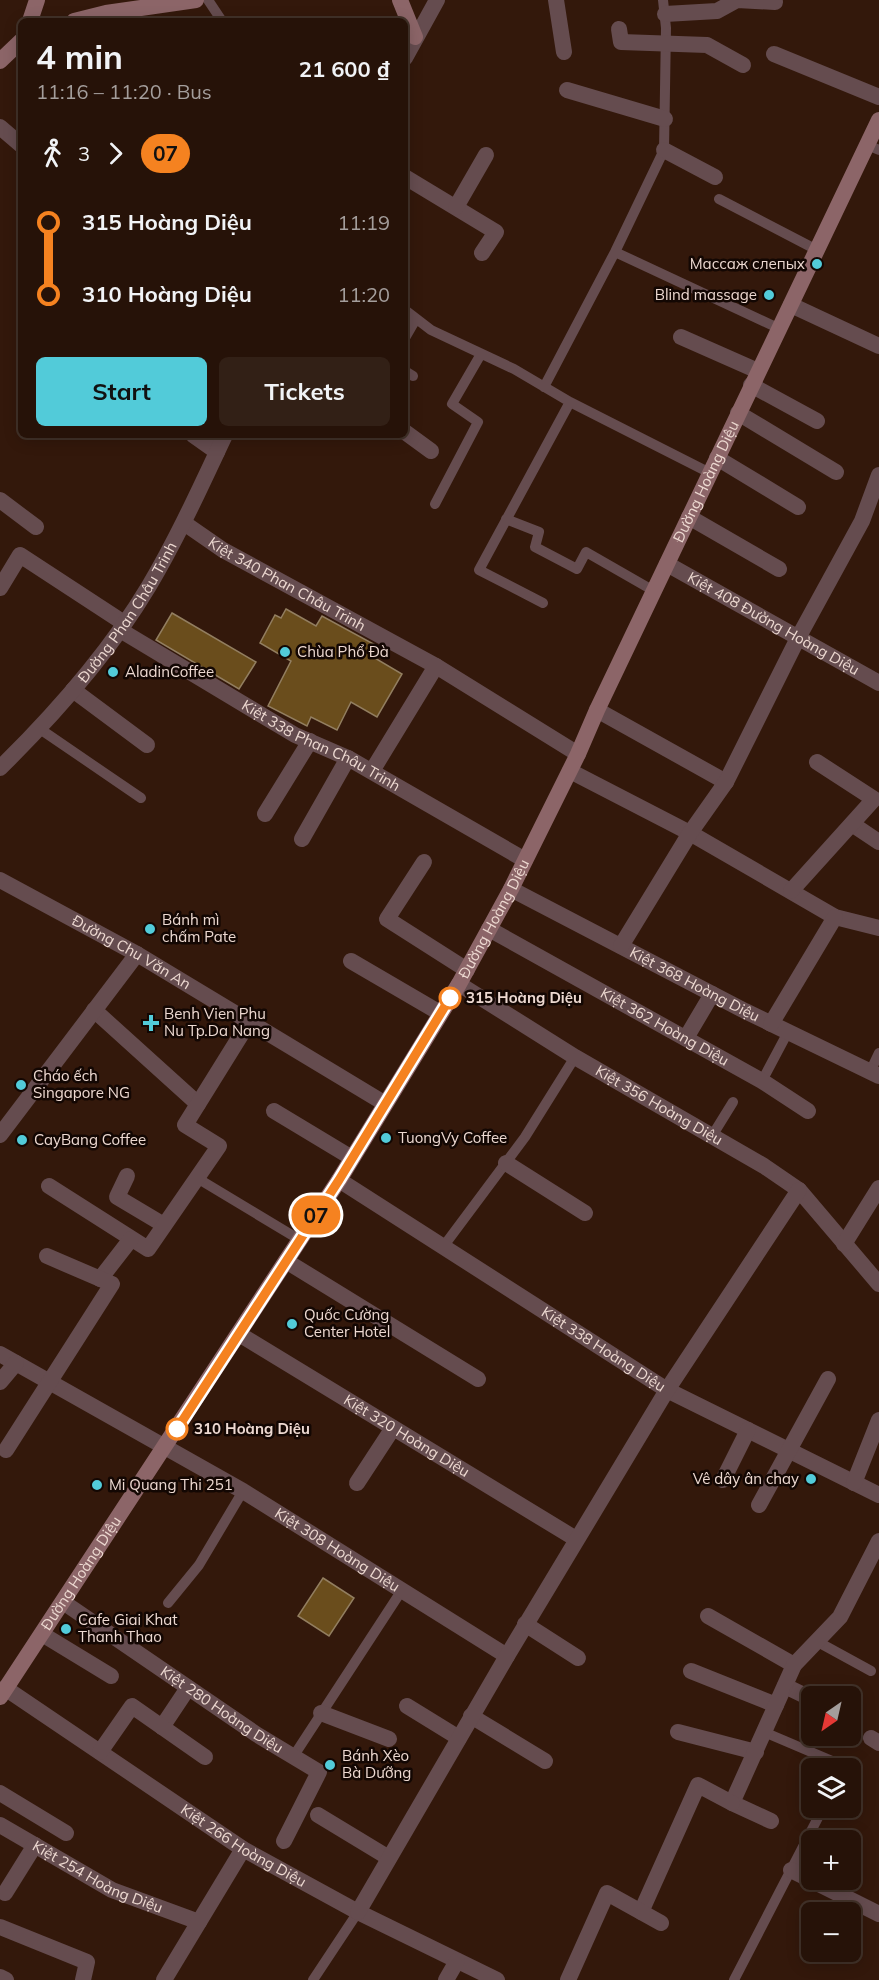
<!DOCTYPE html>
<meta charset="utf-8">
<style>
:root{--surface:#261208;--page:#322016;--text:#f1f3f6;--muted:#a49e9c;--line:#423229;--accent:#52cbd9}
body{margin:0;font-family:Mulish,sans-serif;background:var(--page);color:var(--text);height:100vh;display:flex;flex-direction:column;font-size:22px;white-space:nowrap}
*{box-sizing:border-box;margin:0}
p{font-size:20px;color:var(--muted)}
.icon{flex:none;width:33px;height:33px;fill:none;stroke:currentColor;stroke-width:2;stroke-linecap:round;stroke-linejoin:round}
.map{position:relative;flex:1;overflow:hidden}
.panel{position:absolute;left:18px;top:18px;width:390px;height:420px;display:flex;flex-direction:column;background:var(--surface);border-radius:9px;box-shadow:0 3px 15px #0003,0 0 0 2px var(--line)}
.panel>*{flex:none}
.badge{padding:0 12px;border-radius:20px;font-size:21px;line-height:39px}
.needle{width:39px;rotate:214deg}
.fabs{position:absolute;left:801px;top:1686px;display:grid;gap:12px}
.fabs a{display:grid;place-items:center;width:60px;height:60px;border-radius:9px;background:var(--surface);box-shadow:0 3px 15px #0003,0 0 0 2px var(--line);font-size:30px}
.map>.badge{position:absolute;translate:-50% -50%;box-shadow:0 0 0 3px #fff}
.legs{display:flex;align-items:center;gap:9px;height:66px;padding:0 18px;font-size:20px}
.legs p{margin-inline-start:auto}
.head{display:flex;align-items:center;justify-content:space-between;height:102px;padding:0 18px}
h1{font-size:33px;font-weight:700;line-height:45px}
.button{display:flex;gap:12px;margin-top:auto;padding:12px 18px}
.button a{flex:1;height:69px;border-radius:9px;background:var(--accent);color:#111;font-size:24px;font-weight:700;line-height:69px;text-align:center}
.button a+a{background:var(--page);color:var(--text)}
ul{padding:0 18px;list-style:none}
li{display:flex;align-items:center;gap:21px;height:72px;font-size:22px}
li i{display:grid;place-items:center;width:9px;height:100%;margin:0 8px;background:currentColor}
li i::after{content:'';width:15px;height:15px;margin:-8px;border:4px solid;border-radius:50%;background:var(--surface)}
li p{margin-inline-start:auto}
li:first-child i{background:linear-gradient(#0000 50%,currentColor 0)}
li:last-child i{background:linear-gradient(currentColor 50%,#0000 0)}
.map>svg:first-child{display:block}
.building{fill:#6a4d1c;stroke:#927e60;stroke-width:1.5}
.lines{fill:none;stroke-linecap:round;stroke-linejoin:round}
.service{stroke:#654c4f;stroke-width:10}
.minor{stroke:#654c4f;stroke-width:16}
.tertiary{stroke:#654c4f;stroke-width:16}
.secondary{stroke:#8c6568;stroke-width:16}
.line-1-casing{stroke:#fff;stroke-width:14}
.line-1{stroke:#f58220;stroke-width:9}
.poi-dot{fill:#52cbd9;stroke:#130703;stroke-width:2}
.stop-1-dot{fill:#fff;stroke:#f58220;stroke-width:3}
.labels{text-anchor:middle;stroke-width:5;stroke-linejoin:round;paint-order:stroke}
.poi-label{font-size:15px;fill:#edd9d1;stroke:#130703;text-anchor:start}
.street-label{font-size:15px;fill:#edd9d1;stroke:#130703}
.stop-label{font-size:15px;font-weight:bold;fill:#edd9d1;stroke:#130703;text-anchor:start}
</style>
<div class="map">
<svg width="879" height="1980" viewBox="0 0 879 1980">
<rect width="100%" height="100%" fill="#33180b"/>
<!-- building -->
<path class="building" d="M 286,609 L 316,626 L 322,616 L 379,647 L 373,657 L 402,674 L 377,717 L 351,702 L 337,730 L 311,717 L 307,726 L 268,706 L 291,661 L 260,643 L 275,615 L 281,618 Z
M 172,613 L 256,662 L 239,689 L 156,640 Z
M 323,1578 L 354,1598 L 329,1636 L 298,1616 Z"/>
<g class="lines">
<!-- service -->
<path class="service" d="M 208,0 L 222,21
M 867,145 L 879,150
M 719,199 L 817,250
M 615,252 L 778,328
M 405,310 L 431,330 L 514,369 L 570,402 L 710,473
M 405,338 L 416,319
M 405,371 L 413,376
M 544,387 L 615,252 L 664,150 L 666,28 L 663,0
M 435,504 L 478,422 L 452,404 L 481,354
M 506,519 L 539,532 L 535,547 L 577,569 L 586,552 L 654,591
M 543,603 L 479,570 L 570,402
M 40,729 L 141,798
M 870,1072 L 879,1053
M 762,1081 L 788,1032
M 712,1136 L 733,1102
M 197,1178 L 300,1240
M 443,1247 L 525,1137 L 575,1057
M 168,1603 L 199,1565 L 243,1491
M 818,1642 L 871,1671
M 764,1732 L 844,1766 L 843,1768
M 293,1757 L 402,1590
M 313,1980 L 358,1912
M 734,1980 L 823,1808"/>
<!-- minor -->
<g class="minor">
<path d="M 556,0 L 564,52"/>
<path d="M 665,14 L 717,11 L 737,0 L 775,2"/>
<path d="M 619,29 L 621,42 L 707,45 L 743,65"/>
<path d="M 774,54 L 879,97"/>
<path d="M 567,90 L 665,119"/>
<path d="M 0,127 L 21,145"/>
<path d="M 664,150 L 715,177"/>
<path d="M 405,177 L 496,232 L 482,253"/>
<path d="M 456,207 L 486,155"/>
<path d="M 791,305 L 879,346"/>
<path d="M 681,337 L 758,371"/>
<path d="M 751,385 L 817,421"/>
<path d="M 738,413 L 836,472"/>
<path d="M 405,432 L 431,451"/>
<path d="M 193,435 L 217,452"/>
<path d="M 717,458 L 798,507"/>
<path d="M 0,500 L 36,527"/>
<path d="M 689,517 L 779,569"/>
<path id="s1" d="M 184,523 L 223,550 L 436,666 L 578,754"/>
<path id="s2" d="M 667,564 L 879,683"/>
<path d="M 0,588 L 20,555 L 124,623"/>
<path id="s3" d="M 120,630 L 295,735 L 348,758 L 525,860"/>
<path d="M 73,690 L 147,745"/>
<path d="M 597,710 L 726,782"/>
<path d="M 372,771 L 436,666"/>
<path d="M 570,771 L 690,833 L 835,917 L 879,928"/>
<path d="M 265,814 L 310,741"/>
<path d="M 852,824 L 879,842"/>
<path d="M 302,839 L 348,758"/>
<path d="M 424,862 L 387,919 L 467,970"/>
<path id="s4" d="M 0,880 L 137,954 L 384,1103"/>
<path id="s5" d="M 511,889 L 745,1011 L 879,1076"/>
<path d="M 791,891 L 874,799 L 817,762"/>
<path id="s6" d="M 489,929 L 762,1081 L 808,1111"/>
<path d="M 621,946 L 690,833 L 726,782 L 798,638 L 862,521 L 879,475"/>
<path d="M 351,961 L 440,1013"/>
<path id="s7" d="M 459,984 L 575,1057 L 764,1166 L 799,1190 L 879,1284"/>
<path d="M 94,1010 L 198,1104"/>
<path d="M 771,1024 L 835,917"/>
<path d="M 686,1038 L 712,994"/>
<path d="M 274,1111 L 352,1158"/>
<path d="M 0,1135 L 137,954"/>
<path d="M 506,1163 L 585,1213"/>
<path d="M 127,1176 L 117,1197 L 164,1225"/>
<path id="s8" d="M 339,1180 L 667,1390 L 879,1495"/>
<path d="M 49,1186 L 148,1249 L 219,1146 L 185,1125 L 249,1022"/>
<path d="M 844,1244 L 879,1188"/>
<path d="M 286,1261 L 478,1379"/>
<path d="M 100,1279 L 131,1239"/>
<path id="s9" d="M 239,1334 L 576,1539"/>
<path id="s10" d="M 0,1354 L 243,1491 L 507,1656"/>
<path d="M 0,1382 L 16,1363"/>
<path d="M 6,1450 L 112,1284 L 47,1256"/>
<path d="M 723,1480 L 748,1430"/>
<path d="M 357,1483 L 393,1428"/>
<path d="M 854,1483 L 879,1420"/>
<path d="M 759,1505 L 828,1379"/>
<path id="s11" d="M 63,1602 L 256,1734 L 319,1772 L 284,1841"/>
<path d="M 708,1616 L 794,1665"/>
<path d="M 525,1624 L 578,1658"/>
<path d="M 42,1634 L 111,1676"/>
<path d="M 691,1671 L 776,1705"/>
<path d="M 785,1686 L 812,1699"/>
<path id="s12" d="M 5,1688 L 243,1849 L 358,1912 L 497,1980"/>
<path d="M 407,1706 L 459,1738"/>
<path d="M 321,1713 L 389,1739"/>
<path d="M 471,1716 L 545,1761"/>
<path d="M 850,1719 L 853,1720"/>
<path d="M 162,1727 L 188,1688"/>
<path d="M 678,1732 L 756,1752"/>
<path d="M 871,1738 L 879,1743"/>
<path d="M 100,1752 L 132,1706 L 205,1757"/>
<path d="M 0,1793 L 66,1833"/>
<path d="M 318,1815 L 389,1858"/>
<path d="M 771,1821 L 732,1803 L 794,1665 L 840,1617 L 879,1541"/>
<path id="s13" d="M 0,1825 L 112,1890 L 199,1922"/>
<path d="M 791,1870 L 879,1914"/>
<path d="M 5,1893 L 35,1845"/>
<path d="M 358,1912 L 507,1656 L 667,1390 L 799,1190"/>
<path d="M 641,1912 L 698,1785 L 732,1803"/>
<path d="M 0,1927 L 87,1962 L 83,1980"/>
<path d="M 0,1977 L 6,1980"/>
<path d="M 164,1980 L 243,1849"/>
<path d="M 446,1980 L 457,1961"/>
<path d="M 568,1980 L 607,1893 L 661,1923"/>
</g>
<!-- tertiary -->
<g class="tertiary">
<path d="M 405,58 L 437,0"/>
<path id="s14" d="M 0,768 C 56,713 109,653 149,586 C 178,537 201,486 225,435"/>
</g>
<!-- secondary -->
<g class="secondary">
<path d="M 400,0 L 415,37"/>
<path d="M 30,21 L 37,0"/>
<path d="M 74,21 L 106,13 L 196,0"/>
<path d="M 0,61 L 21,41"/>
<path id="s15" d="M 0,1697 L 339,1180 L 459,984 L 511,889 L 578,754 L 597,710 L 879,120"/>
</g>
</g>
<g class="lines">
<defs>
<path id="line-1" d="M 177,1429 L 339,1180 L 450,998"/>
</defs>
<!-- line-1 casing -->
<use href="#line-1" class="line-1-casing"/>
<!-- line-1 -->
<use href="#line-1" class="line-1"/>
</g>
<!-- markers -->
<g class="poi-dot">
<circle cx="817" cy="264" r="6"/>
<circle cx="769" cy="295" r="6"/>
<circle cx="285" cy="652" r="6"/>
<circle cx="113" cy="672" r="6"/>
<circle cx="150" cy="929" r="6"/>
<path d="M148 1014h6v6h6v6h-6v6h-6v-6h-6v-6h6z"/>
<circle cx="21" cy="1085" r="6"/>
<circle cx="386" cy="1138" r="6"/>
<circle cx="22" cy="1140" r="6"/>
<circle cx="292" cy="1324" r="6"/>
<circle cx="811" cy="1479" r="6"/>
<circle cx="97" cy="1485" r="6"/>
<circle cx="66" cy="1629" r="6"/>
<circle cx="330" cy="1765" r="6"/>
</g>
<g class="stop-1-dot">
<circle cx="450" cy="998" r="10"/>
<circle cx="177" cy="1429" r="10"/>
</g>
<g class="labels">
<!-- poi labels -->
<g class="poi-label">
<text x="805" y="269" text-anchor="end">Массаж слепых</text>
<text x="757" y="300" text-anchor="end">Blind massage</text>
<text x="297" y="657">Chùa Phổ Đà</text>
<text x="125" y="677">AladinCoffee</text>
<text x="162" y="925">Bánh mì<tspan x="162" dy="17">chấm Pate</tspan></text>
<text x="164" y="1019">Benh Vien Phu<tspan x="164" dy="17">Nu Tp.Da Nang</tspan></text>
<text x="33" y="1081">Cháo ếch<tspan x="33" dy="17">Singapore NG</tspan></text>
<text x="398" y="1143">TuongVy Coffee</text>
<text x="34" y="1145">CayBang Coffee</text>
<text x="304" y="1320">Quốc Cường<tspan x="304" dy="17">Center Hotel</tspan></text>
<text x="799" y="1484" text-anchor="end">Vê dây ân chay</text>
<text x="109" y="1490">Mi Quang Thi 251</text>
<text x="78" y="1625">Cafe Giai Khat<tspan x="78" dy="17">Thanh Thao</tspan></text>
<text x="342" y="1761">Bánh Xèo<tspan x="342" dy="17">Bà Dưỡng</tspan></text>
</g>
<!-- street labels -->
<g class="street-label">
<text dy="5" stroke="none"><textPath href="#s15" startOffset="1408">Đường Hoàng Diệu</textPath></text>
<text dy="5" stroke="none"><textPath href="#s1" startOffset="120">Kiệt 340 Phan Châu Trinh</textPath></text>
<text dy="5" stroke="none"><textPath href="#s14" startOffset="202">Đường Phan Châu Trinh</textPath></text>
<text dy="5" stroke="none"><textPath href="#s2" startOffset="122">Kiệt 408 Đường Hoàng Diệu</textPath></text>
<text dy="5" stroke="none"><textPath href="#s3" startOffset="232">Kiệt 338 Phan Châu Trinh</textPath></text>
<text dy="5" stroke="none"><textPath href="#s15" startOffset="922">Đường Hoàng Diệu</textPath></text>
<text dy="5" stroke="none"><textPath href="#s4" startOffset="150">Đường Chu Văn An</textPath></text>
<text dy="5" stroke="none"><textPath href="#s5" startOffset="207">Kiệt 368 Hoàng Diệu</textPath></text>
<text dy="5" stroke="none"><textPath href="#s6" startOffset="201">Kiệt 362 Hoàng Diệu</textPath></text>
<text dy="5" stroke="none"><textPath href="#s7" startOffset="234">Kiệt 356 Hoàng Diệu</textPath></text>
<text dy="5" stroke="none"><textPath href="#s8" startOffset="314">Kiệt 338 Hoàng Diệu</textPath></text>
<text dy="5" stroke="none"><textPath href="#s9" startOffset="196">Kiệt 320 Hoàng Diệu</textPath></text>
<text dy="5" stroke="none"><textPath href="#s10" startOffset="390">Kiệt 308 Hoàng Diệu</textPath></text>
<text dy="5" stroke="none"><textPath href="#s15" startOffset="148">Đường Hoàng Diệu</textPath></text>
<text dy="5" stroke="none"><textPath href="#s11" startOffset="192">Kiệt 280 Hoàng Diệu</textPath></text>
<text dy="5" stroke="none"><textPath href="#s12" startOffset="286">Kiệt 266 Hoàng Diệu</textPath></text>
<text dy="5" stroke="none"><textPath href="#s13" startOffset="111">Kiệt 254 Hoàng Diệu</textPath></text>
</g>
<!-- stop labels -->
<g class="stop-label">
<text x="466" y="1003">315 Hoàng Diệu</text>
<text x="194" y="1434">310 Hoàng Diệu</text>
</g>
</g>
</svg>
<div class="fabs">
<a><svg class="needle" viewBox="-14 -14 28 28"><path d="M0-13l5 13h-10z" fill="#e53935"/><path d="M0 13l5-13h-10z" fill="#a49e9c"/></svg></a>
<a><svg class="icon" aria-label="layers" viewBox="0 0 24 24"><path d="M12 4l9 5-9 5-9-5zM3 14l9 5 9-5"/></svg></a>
<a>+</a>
<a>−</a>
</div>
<b class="badge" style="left:316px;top:1215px;background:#f58220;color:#111">07</b>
<section class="panel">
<div class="head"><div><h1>4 min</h1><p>11:16 – 11:20 · Bus</p></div><b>21 600 ₫</b></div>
<div class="legs"><svg class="icon" aria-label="walk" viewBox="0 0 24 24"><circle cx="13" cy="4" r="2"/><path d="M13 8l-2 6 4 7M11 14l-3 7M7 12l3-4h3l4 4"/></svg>3<svg class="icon" aria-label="forward" viewBox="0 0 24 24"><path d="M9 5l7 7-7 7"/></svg><b class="badge" style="background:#f58220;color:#111">07</b></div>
<ul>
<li><i style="color:#f58220"></i><b>315 Hoàng Diệu</b><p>11:19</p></li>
<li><i style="color:#f58220"></i><b>310 Hoàng Diệu</b><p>11:20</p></li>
</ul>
<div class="button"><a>Start</a><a>Tickets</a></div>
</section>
</div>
